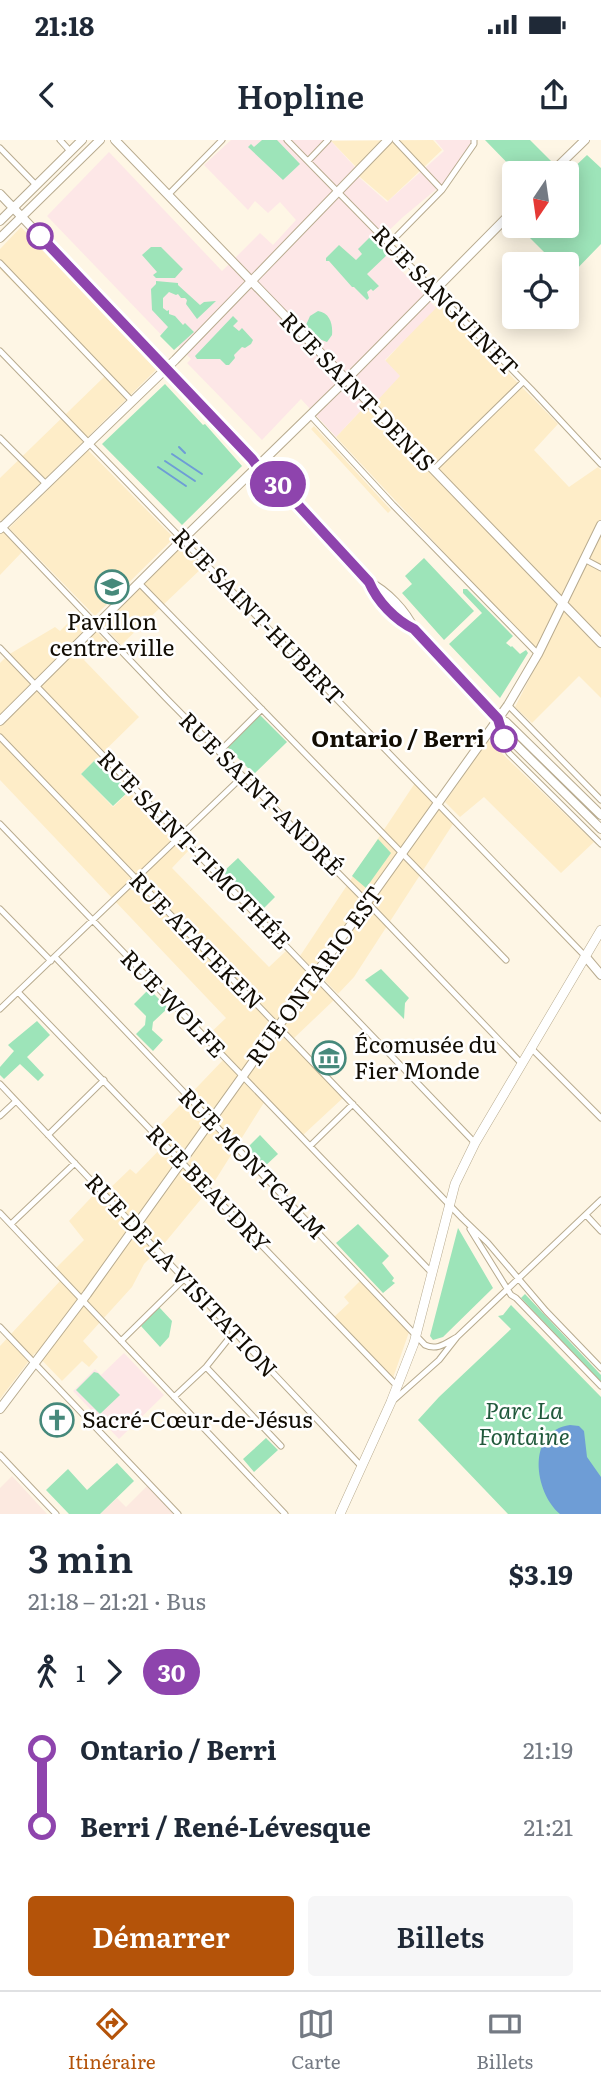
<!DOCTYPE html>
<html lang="fr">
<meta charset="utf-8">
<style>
:root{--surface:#fff;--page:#f6f6f7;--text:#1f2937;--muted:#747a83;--line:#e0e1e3;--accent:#b45309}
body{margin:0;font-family:Literata,serif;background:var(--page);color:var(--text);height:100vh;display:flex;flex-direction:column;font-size:26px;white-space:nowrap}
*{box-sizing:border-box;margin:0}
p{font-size:23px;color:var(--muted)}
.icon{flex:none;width:38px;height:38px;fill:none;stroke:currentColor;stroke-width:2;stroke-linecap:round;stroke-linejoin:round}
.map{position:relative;height:1374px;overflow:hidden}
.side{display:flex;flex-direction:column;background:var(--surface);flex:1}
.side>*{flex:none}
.badge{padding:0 14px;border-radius:23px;font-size:24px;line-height:46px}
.needle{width:46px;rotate:193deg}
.fabs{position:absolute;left:502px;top:21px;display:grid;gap:14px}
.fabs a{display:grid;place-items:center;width:77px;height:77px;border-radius:7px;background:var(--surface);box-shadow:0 4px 18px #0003;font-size:35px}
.map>.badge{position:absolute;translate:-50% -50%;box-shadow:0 0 0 4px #fff}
.legs{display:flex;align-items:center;gap:10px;height:77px;padding:0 28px;font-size:23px}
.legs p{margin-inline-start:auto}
.overview{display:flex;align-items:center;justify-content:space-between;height:119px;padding:0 28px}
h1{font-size:38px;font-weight:600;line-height:52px}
.primary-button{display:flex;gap:14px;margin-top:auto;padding:14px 28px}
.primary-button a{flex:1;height:80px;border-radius:7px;background:var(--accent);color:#fff;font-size:28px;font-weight:600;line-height:80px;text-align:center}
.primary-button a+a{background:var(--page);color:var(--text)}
ul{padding:0 28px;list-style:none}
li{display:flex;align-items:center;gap:24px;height:77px;font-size:26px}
li i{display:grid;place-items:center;width:10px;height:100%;margin:0 9px;background:currentColor}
li i::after{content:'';width:18px;height:18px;margin:-9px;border:5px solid;border-radius:50%;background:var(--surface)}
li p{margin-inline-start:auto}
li:first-child i{background:linear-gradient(#0000 50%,currentColor 0)}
li:last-child i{background:linear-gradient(currentColor 50%,#0000 0)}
.status{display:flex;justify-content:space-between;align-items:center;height:49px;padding:0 35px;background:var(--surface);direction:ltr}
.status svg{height:19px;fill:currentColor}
header{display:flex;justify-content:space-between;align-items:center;height:91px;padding:0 28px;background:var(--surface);font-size:32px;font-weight:600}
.tabs{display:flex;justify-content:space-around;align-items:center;height:98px;border-top:2px solid var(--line);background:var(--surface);font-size:19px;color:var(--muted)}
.tabs a{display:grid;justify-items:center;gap:4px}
.tabs .on{color:var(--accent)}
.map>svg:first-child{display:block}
.built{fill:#feedc8}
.education{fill:#fde7e7}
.medical{fill:#fce9e0}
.green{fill:#9de4b9}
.water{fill:#6e9dd6}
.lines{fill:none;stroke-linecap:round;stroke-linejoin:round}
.stream{stroke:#6e9dd6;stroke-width:2}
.street-casing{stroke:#b8ab8f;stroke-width:7}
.secondary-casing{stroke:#b8ab8f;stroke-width:10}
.primary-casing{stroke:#b8ab8f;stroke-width:10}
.street{stroke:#fff;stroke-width:5}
.secondary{stroke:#fff;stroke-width:8}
.primary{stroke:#fff;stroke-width:9}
.line-1-casing{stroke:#fff;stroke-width:16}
.line-1{stroke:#8e44ad;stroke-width:10}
.stop-1-dot{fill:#fff;stroke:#8e44ad;stroke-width:3.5}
.labels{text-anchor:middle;stroke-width:5;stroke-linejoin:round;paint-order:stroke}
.street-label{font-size:23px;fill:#120d04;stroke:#fff}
.poi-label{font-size:23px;fill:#120d04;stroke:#fff;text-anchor:start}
.stop-label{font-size:23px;font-weight:bold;fill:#120d04;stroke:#fff;text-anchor:end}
.park-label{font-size:23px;font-style:italic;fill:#21593c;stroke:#fff}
</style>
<div class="status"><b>21:18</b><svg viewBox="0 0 49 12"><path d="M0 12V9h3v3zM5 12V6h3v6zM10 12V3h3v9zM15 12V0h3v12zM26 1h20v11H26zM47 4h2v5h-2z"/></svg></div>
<header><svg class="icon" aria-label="back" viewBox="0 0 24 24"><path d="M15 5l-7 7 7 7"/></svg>Hopline<svg class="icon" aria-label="share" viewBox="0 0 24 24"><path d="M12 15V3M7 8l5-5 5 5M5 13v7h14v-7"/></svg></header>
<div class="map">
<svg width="601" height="1374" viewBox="0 0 601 1374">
<rect width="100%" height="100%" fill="#fef6e5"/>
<!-- built -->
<path class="built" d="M 433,0 L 442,10 L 388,61 L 354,32 L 357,28 L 331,1 Z
M 21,87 L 157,229 L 2,381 L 0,380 L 0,338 L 105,236 L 0,129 L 0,109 Z
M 439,162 L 558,284 L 534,310 L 569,347 L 598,327 L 601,330 L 601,558 L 579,536 L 532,583 L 515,567 L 541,516 L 336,297 L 366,265 L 399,236 L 385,221 Z
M 314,286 L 391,370 L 388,373 L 311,289 Z
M 88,310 L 174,398 L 95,476 L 9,388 Z
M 0,387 L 23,411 L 0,435 Z
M 182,406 L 203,427 L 121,505 L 103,485 Z
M 80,471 L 104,500 L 84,520 L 139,577 L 81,634 L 113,667 L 129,652 L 190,709 L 172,728 L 269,827 L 286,811 L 334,860 L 292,900 L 345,956 L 302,996 L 206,897 L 226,878 L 0,640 L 0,523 L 8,515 L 55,487 L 60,491 Z
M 488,600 L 594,702 L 561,733 L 484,657 L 460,677 L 445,662 Z
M 415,643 L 453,684 L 354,837 L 338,854 L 300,816 Z
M 224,919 L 265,961 L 211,1047 L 163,1105 L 144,1124 L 132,1147 L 83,1201 L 98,1217 L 89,1227 L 82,1221 L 62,1241 L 35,1213 L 0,1259 L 0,1206 L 60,1141 L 51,1133 L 84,1100 L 69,1081 L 101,1047 L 106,1052 L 130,1029 L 136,1034 L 167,1002 L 155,991 Z
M 361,1140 L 409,1192 L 393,1238 L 334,1177 L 349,1163 L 344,1157 Z"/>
<!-- education -->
<path class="education" d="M 231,0 L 330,0 L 356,28 L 353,32 L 387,62 L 444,11 L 435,0 L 471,0 L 471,3 L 444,43 L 403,77 L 376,103 L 436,168 L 385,220 L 400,236 L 375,263 L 366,265 L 336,297 L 301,259 L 262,300 L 187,223 L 191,219 L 176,204 L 172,206 L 47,76 L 109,12 L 222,131 L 260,93 L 273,105 L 296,80 L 280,62 L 268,73 L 255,61 L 248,70 L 204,25 Z
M 124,1213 L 164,1255 L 119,1299 L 73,1251 L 95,1229 L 101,1235 Z"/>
<!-- medical -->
<path class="medical" d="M 12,1336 L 47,1374 L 0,1374 L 0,1348 Z
M 148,1345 L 175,1374 L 100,1374 L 117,1358 L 126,1367 Z"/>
<!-- green -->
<path class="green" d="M 262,0 L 277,0 L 300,24 L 283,40 L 248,7 L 251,4 L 254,7 Z
M 485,0 L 530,0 L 552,22 L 540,33 L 517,33 Z
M 587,15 L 601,28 L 601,104 L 569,137 L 567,124 L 556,124 L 518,86 L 567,86 L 567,34 Z
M 371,96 L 388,114 L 367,134 L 379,146 L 373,151 L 371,149 L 367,152 L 369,158 L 367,160 L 354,147 L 352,147 L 329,121 L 326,121 L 326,118 L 339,105 L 356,120 L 362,114 L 358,109 Z
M 151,107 L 161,107 L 183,129 L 175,138 L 156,138 L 153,135 L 157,132 L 142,115 Z
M 156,141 L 178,143 L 178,145 L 200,165 L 204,162 L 216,161 L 197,179 L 186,164 L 187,160 L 185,158 L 181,158 L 178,154 L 176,155 L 169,152 L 163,158 L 163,168 L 167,171 L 169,170 L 169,174 L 175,176 L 183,185 L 185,183 L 194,192 L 174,210 L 160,196 L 168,187 L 152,170 L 151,149 L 156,144 Z
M 318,171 C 330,173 333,184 332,195 L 327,202 L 316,198 L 306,185 L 310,176 Z
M 233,176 L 238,181 L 233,186 L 239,191 L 242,188 L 253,200 L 251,204 L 245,208 L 242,207 L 234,215 L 235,218 L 229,225 L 226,225 L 220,219 L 197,219 L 195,216 Z
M 165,244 L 203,285 L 205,284 L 242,326 L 182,385 L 102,304 Z
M 424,418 L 474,471 L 444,500 L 402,453 L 412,444 L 405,436 Z
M 463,449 L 467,449 L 513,496 L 506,503 L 511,507 L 512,506 L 520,514 L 526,510 L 528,513 L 500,558 L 449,504 L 482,473 L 463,453 Z
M 260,575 L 287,602 L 254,634 L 227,607 Z
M 97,618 L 129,651 L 113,666 L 81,634 Z
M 378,699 L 391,713 L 366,748 L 352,736 Z
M 238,718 L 275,757 L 261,771 L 223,732 Z
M 381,829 L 409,858 L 405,863 L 404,879 L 365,840 Z
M 149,849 L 168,868 L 153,882 L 152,890 L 163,900 L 153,911 L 136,894 L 145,885 L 146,876 L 134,864 Z
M 37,881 L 50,895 L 27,917 L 44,935 L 38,941 L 20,924 L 4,939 L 0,935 L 0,927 L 14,911 L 8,905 Z
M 260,995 L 278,1014 L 264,1027 L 246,1009 Z
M 358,1084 L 389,1116 L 382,1123 L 394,1138 L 392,1141 L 395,1143 L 383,1153 L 336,1103 Z
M 458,1088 L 493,1148 L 443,1197 L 433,1200 L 430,1196 Z
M 525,1154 L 601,1235 L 601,1242 L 521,1158 Z
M 511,1165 L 601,1257 L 601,1374 L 508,1374 L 418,1280 L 439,1257 L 511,1189 L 498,1176 L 503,1175 Z
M 159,1167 L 172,1181 L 169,1197 L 160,1207 L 141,1186 Z
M 94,1232 L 98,1233 L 120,1255 L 100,1274 L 76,1250 Z
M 266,1298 L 278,1310 L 254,1332 L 243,1319 Z
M 117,1323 L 134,1341 L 100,1374 L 69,1374 L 46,1350 L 68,1329 L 87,1350 Z"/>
<!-- water -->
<path class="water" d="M 570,1285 L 579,1286 L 584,1291 L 587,1317 L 601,1337 L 601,1374 L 560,1374 C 534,1352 526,1291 570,1285 Z"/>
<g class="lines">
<!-- stream -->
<path class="stream" d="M 179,307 L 185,313
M 172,314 L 202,334
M 165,321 L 195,341
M 158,327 L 186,346"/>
<defs>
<path id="street" d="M 60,0 L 70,11
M 287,0 L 531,249 L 601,324
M 395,0 L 442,50
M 0,8 L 36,45
M 308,21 L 328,0
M 168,55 L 222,0
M 389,104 L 442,50 L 474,4 L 474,0
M 0,123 L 131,260
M 0,211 L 585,816
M 310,275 L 393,365 L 538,514
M 0,298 L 46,344
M 433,330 L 523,242
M 1,385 L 166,558 L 362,757 L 522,924
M 584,419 L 601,428
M 139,443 L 506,820
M 0,508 L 475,1003
M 508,565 L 601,660
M 503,593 L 505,606 L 509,613 L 601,704
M 0,597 L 462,1078 L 488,1103 L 546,1171 L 601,1228
M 219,612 L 262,569
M 0,684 L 432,1133
M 0,769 L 51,821
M 55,817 L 425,1205 C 437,1211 446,1203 457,1197
M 18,852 L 397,1246
M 0,869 L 243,636
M 531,908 L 601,978
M 0,944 L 362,1327
M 0,976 L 16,961
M 48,995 L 104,940
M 310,1006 L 353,964
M 0,1073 L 285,1374
M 586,1075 L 601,1091
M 11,1084 L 75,1023
M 470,1089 L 511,1155 L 516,1158 L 601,1246
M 0,1187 L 178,1374
M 121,1201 L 184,1139
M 206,1227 L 281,1306
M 174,1257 L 206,1227 L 234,1192
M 394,1260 L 439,1220 L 457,1197 L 601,1060
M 0,1315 L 56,1374"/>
<path id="secondary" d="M 115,0 L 601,503
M 551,33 L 585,0
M 0,54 L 258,325 L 265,337 L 276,341
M 0,81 L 82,0
M 0,98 L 100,0
M 258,325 C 267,327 274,332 276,341 L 369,442 C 387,451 406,471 414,489 L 498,579 L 506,582 L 601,675
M 0,389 L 175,220 L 388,0
M 369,442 C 377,461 395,480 414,489
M 498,579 L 501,590 L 601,689
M 0,581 L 183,399 L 346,240 L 514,70
M 585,816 L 601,835
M 0,1269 L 87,1154 L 508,565 L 538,514 L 601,385"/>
<path id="primary" d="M 340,1374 L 391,1262 L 414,1203 L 455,1044 L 475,1003 L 601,790"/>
</defs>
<!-- street casing -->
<use href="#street" class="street-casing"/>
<!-- secondary casing -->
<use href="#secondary" class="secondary-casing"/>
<!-- primary casing -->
<use href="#primary" class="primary-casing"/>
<!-- street -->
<use href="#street" class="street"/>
<!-- secondary -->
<use href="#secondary" class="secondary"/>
<!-- primary -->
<use href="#primary" class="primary"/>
</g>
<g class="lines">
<defs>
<path id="line-1" d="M 40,96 L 252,319 L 265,337 L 276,341 L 369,442 C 377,461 395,480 414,489 L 498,579 L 504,599"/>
</defs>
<!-- line-1 casing -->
<use href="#line-1" class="line-1-casing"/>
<!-- line-1 -->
<use href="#line-1" class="line-1"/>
</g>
<!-- icons -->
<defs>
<symbol id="university-ring" viewBox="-11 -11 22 22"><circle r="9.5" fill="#fff" stroke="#46897b" stroke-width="1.5"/><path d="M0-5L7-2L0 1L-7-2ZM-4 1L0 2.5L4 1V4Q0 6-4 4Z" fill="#46897b"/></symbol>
<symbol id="museum-ring" viewBox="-11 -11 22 22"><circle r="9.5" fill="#fff" stroke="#46897b" stroke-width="1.5"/><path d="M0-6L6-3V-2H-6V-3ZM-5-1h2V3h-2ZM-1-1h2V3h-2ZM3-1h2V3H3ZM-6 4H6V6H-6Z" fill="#46897b"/></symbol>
<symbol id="church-ring" viewBox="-11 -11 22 22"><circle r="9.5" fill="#fff" stroke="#46897b" stroke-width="1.5"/><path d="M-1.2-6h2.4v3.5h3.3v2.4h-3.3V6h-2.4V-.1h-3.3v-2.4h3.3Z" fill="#46897b"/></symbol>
</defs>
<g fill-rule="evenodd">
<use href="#university-ring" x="93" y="428" width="38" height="38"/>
<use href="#museum-ring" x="310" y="899" width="38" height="38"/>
<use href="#church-ring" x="38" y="1261" width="38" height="38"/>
</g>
<!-- markers -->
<g class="stop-1-dot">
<circle cx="40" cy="96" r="12"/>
<circle cx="504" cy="599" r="12"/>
</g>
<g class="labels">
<!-- street labels -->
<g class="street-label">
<text transform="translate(445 161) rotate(46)" y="8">RUE SANGUINET</text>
<text transform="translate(357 252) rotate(46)" y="8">RUE SAINT-DENIS</text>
<text transform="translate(258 477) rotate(46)" y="8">RUE SAINT-HUBERT</text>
<text transform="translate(261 654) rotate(45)" y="8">RUE SAINT-ANDRÉ</text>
<text transform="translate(194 710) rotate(46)" y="8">RUE SAINT-TIMOTHÉE</text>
<text transform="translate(196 801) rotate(46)" y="8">RUE ATATEKEN</text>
<text transform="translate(315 836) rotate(-54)" y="8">RUE ONTARIO EST</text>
<text transform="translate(173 864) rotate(46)" y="8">RUE WOLFE</text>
<text transform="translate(252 1024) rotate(46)" y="8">RUE MONTCALM</text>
<text transform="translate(208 1049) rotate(46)" y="8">RUE BEAUDRY</text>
<text transform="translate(181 1136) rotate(47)" y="8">RUE DE LA VISITATION</text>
</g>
<!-- poi labels -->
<g class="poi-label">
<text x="112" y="490" text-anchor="middle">Pavillon<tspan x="112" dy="26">centre-ville</tspan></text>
<text x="354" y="913">Écomusée du<tspan x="354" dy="26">Fier Monde</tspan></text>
<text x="82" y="1288">Sacré-Cœur-de-Jésus</text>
</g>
<!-- stop labels -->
<g class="stop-label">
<text x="485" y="607">Ontario / Berri</text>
</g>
<!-- park labels -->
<g class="park-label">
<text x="524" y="1279">Parc La<tspan x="524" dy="26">Fontaine</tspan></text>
</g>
</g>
</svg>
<div class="fabs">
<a><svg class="needle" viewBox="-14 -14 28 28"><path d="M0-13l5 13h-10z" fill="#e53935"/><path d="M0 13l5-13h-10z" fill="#747a83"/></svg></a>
<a><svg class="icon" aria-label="locate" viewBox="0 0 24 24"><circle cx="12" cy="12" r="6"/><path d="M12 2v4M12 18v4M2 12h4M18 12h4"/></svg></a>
</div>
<b class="badge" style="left:278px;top:344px;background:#8e44ad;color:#fff">30</b>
</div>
<section class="side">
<div class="overview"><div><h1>3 min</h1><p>21:18 – 21:21 · Bus</p></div><b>$3.19</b></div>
<div class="legs"><svg class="icon" aria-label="walk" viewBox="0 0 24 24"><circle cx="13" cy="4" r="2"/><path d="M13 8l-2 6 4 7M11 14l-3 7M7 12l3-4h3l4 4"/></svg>1<svg class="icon" aria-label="forward" viewBox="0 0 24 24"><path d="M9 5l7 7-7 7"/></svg><b class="badge" style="background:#8e44ad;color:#fff">30</b></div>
<ul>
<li><i style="color:#8e44ad"></i><b>Ontario / Berri</b><p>21:19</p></li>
<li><i style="color:#8e44ad"></i><b>Berri / René-Lévesque</b><p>21:21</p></li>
</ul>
<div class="primary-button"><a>Démarrer</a><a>Billets</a></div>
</section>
<nav class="tabs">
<a class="on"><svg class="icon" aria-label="directions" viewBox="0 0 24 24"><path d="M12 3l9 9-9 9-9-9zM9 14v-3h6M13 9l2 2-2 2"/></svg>Itinéraire</a>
<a><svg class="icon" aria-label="map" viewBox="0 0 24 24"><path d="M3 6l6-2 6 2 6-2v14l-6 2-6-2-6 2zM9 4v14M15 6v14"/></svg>Carte</a>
<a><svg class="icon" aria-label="tickets" viewBox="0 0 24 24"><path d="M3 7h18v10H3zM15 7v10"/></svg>Billets</a>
</nav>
